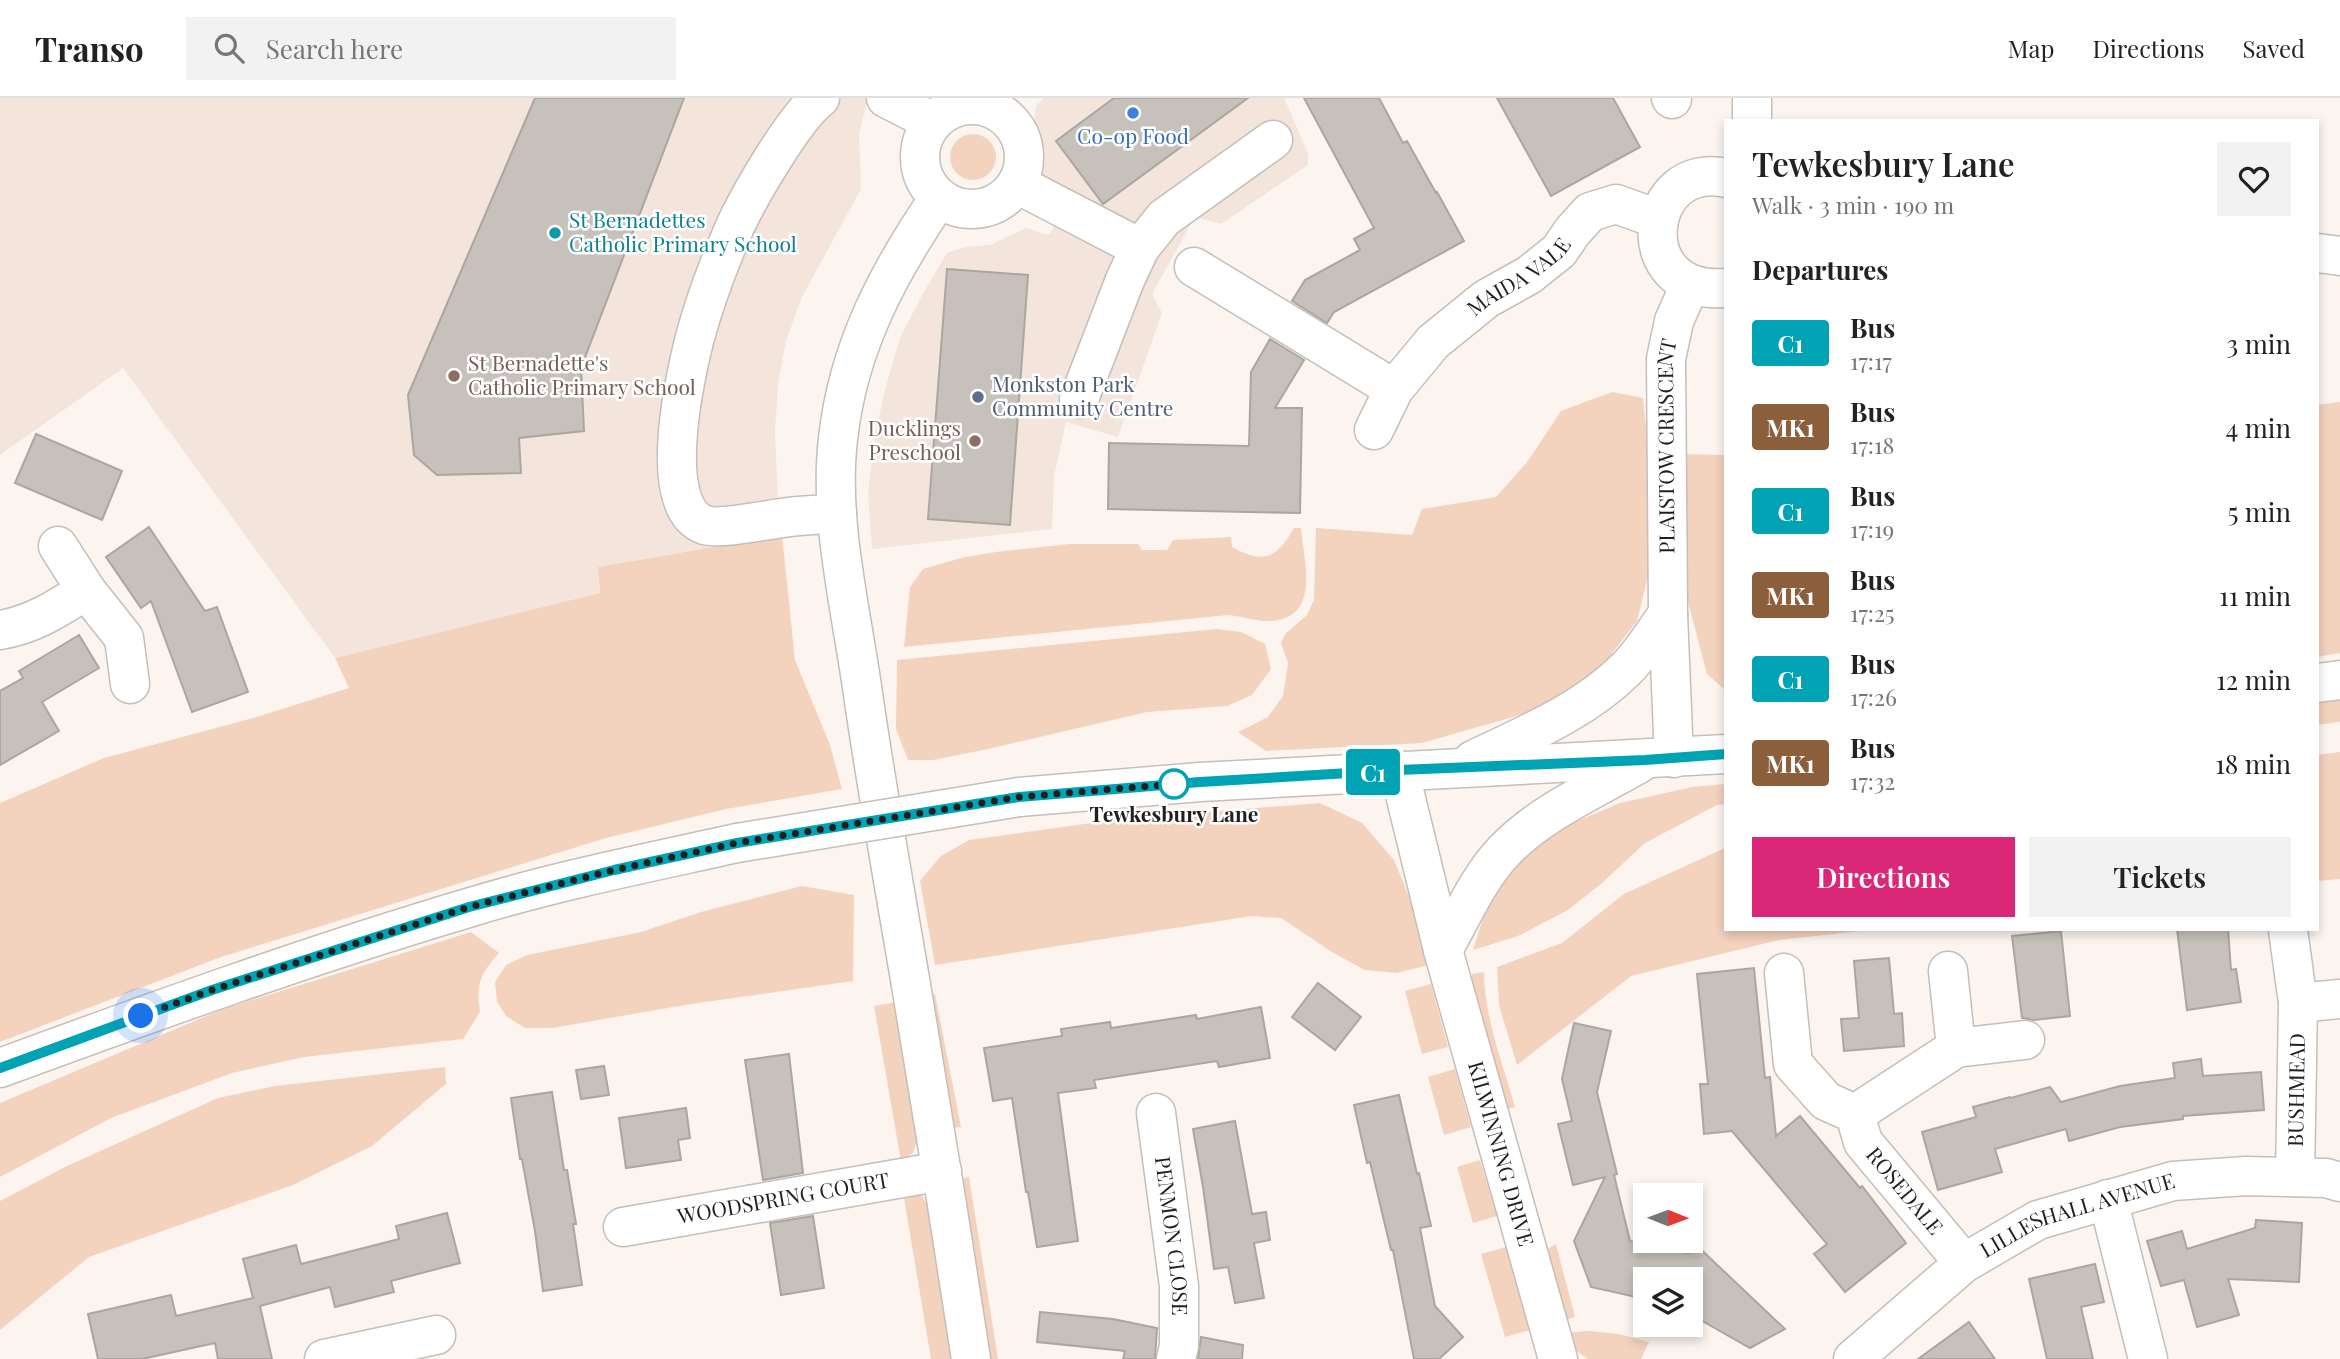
<!DOCTYPE html>
<meta charset="utf-8">
<style>
:root{--surface:#fff;--page:#f2f2f2;--text:#222;--muted:#767676;--line:#e0e0e0;--accent:#db2777}
body{margin:0;font-family:"Playfair Display",serif;background:var(--page);color:var(--text);height:100vh;display:flex;flex-direction:column;font-size:26px;white-space:nowrap}
*{box-sizing:border-box;margin:0}
p{font-size:23px;color:var(--muted)}
.icon{flex:none;width:38px;height:38px;fill:none;stroke:currentColor;stroke-width:2;stroke-linecap:round;stroke-linejoin:round}
.map{position:relative;flex:1;overflow:hidden}
.side{position:absolute;left:1724px;top:21px;width:595px;height:812px;display:flex;flex-direction:column;background:var(--surface);border-radius:0px;box-shadow:0 4px 10px #0003}
.side>*{flex:none}
.badge{padding:0 14px;border-radius:5px;font-size:24px;line-height:46px}
.needle{width:46px;rotate:91deg}
.controls{position:absolute;left:1633px;top:1085px;display:grid;gap:14px}
.controls a{display:grid;place-items:center;width:70px;height:70px;border-radius:0px;background:var(--surface);box-shadow:0 4px 10px #0003;font-size:35px}
.you{position:absolute;width:35px;height:35px;margin:-18px;border:5px solid #fff;border-radius:50%;background:#1a73e8;box-shadow:0 0 0 10px #1a73e833}
.map>.badge{position:absolute;translate:-50% -50%;box-shadow:0 0 0 4px #fff}
h2{padding:0 28px;font-size:26px;line-height:63px}
.round{display:grid;place-items:center;flex:none;width:74px;height:74px;border-radius:0px;background:var(--page)}
.head{display:flex;align-items:center;justify-content:space-between;height:119px;padding:0 28px}
h1{font-size:33px;font-weight:600;line-height:52px}
.action{display:flex;gap:14px;margin-top:auto;padding:14px 28px}
.action a{flex:1;height:80px;border-radius:0px;background:var(--accent);color:#fff;font-size:28px;font-weight:600;line-height:80px;text-align:center}
.action a+a{background:var(--page);color:var(--text)}
ul{padding:0;list-style:none}
li{display:flex;align-items:center;gap:21px;height:84px;padding:0 28px}
li div{flex:1}
li b{display:block;font-size:26px}
li em{font-style:normal}
li .badge{min-width:77px;font-weight:700;text-align:center}
header{display:flex;align-items:center;gap:42px;box-sizing:border-box;height:98px;padding:0 35px;background:var(--surface);border-bottom:2px solid var(--line)}
header strong{font-size:33px}
nav{display:flex;gap:38px;margin-inline-start:auto;font-size:24px}
.search{width:490px;height:63px;background:var(--page);display:flex;align-items:center;gap:18px;box-sizing:border-box;padding:0 24px;border-radius:0px;color:var(--muted);font-size:26px}
.map>svg:first-child{display:block}
.built{fill:#f4e5dc}
.green{fill:#f3d2be}
.building{fill:#c6c1ba;stroke:#aba69f;stroke-width:2}
.lines{fill:none;stroke-linecap:round;stroke-linejoin:round}
.minor-casing{stroke:#c5beb9;stroke-width:41}
.minor{stroke:#fff;stroke-width:38}
.minor-bridge-casing{stroke:#c5beb9;stroke-width:41;stroke-linecap:butt}
.minor-bridge{stroke:#fff;stroke-width:38}
.line-casing{stroke:#fff;stroke-width:16}
.line{stroke:#00a3b4;stroke-width:10}
.walk{stroke:#211e1c;stroke-width:7;stroke-dasharray:0 12.6}
.shop-dot{fill:#3f7fe0;stroke:#fff;stroke-width:2.5}
.culture-dot{fill:#0f9aa8;stroke:#fff;stroke-width:2.5}
.education-dot{fill:#8d6e63;stroke:#fff;stroke-width:2.5}
.service-dot{fill:#5c6f8a;stroke:#fff;stroke-width:2.5}
.stop-dot{fill:#fff;stroke:#00a3b4;stroke-width:3.5}
.labels{text-anchor:middle;stroke-width:5;stroke-linejoin:round;paint-order:stroke}
.shop-label{font-size:21px;fill:#366cbe;stroke:#fff}
.culture-label{font-size:21px;fill:#0d838f;stroke:#fff;text-anchor:start}
.street-label{font-size:21px;fill:#211e1c;stroke:#fff}
.education-label{font-size:21px;fill:#785e54;stroke:#fff;text-anchor:start}
.service-label{font-size:21px;fill:#4e5e75;stroke:#fff;text-anchor:start}
.stop-label{font-size:21px;font-weight:bold;fill:#211e1c;stroke:#fff}
</style>
<header>
<strong>Transo</strong>
<div class="search"><svg class="icon" aria-label="search" viewBox="0 0 24 24"><circle cx="10" cy="10" r="6"/><path d="M15 15l6 6"/></svg>Search here</div>
<nav><a>Map</a><a>Directions</a><a>Saved</a></nav>
</header>
<div class="map">
<svg width="2340" height="1261" viewBox="0 0 2340 1261">
<rect width="100%" height="100%" fill="#fcf4ef"/>
<!-- built -->
<path class="built" d="M 0,0 L 872,0 L 866,8 L 859,36 L 861,91 L 802,199 L 786,243 L 778,286 L 775,334 L 778,405 L 782,437 L 598,469 L 600,495 L 335,560 L 123,270 L 0,357 Z
M 1044,0 L 1284,0 L 1308,55 L 1308,67 L 1221,126 L 1195,119 L 1152,196 L 1162,215 L 1118,339 L 1066,324 L 1054,378 L 1052,431 L 872,451 L 868,395 L 875,336 L 886,288 L 900,240 L 921,199 L 947,155 L 965,149 L 990,147 L 1026,130 L 1049,137 L 1071,99 L 1054,90 L 1041,76 L 1033,32 L 1036,8 Z"/>
<!-- green -->
<path class="green" d="M950 59a23 23 0 1 1 46 0a23 23 0 1 1-46 0Z
M 1612,294 L 1643,300 L 1653,400 L 1650,470 L 1637,523 L 1597,575 L 1530,614 L 1422,645 L 1266,653 L 1238,634 L 1268,619 L 1283,598 L 1288,565 L 1281,545 L 1286,535 L 1307,517 L 1314,502 L 1316,430 L 1412,437 L 1422,411 L 1496,399 L 1528,363 L 1561,313 Z
M 2340,304 L 2340,555 L 2317,559 L 2317,307 Z
M 1681,356 L 1725,357 L 1725,592 L 1707,576 L 1686,496 Z
M 1294,430 L 1301,430 C 1304,465 1321,519 1271,523 C 1259,524 1240,518 1228,517 L 904,549 L 910,489 L 923,471 L 965,459 L 996,454 L 1070,446 L 1138,446 L 1142,452 L 1167,452 L 1173,442 L 1231,439 L 1232,449 C 1264,467 1277,460 1294,430 Z
M 782,437 L 795,562 L 830,647 L 842,691 L 726,711 L 606,740 L 221,859 L 0,944 L 0,705 L 104,660 L 253,620 L 349,590 L 335,560 L 600,495 L 598,469 Z
M 1217,531 L 1241,534 L 1265,546 L 1271,571 L 1252,597 L 1227,608 L 1147,614 L 988,651 L 933,662 L 908,662 L 896,631 L 897,562 Z
M 2340,601 L 2340,624 L 2317,627 L 2317,605 Z
M 2340,654 L 2340,781 L 2317,783 L 2317,657 Z
M 1725,686 L 1725,706 L 1717,707 L 1645,745 L 1602,785 L 1568,812 L 1518,838 L 1473,852 L 1485,814 L 1514,765 L 1561,730 L 1620,705 L 1692,689 Z
M 1320,705 L 1362,725 L 1394,762 L 1410,801 L 1429,867 L 1397,875 L 1365,872 L 1335,856 L 1281,820 L 1252,818 L 935,867 L 920,783 L 941,758 L 969,742 L 1127,720 Z
M 1725,750 L 1726,831 L 1878,831 L 1779,842 L 1631,878 L 1517,967 L 1499,907 L 1497,869 L 1562,845 L 1624,796 Z
M 802,788 L 854,797 L 853,883 L 691,906 L 552,930 L 525,930 L 506,918 L 497,904 L 495,884 L 506,867 L 527,857 L 641,834 L 701,814 Z
M 471,834 L 499,855 C 480,876 476,886 480,914 L 463,941 L 304,959 L 232,975 L 111,1020 L 0,1079 L 0,1005 L 223,911 Z
M 1484,874 C 1484,919 1503,966 1515,1009 L 1504,1012 L 1472,896 L 1472,876 Z
M 1431,886 L 1448,949 L 1422,956 L 1405,893 Z
M 935,896 L 961,1029 L 952,1030 L 927,898 Z
M 897,904 L 920,1033 L 913,1055 L 901,1063 L 874,908 Z
M 445,969 L 446,986 L 372,1048 L 293,1087 L 89,1159 L 0,1232 L 0,1103 L 67,1068 L 218,1000 L 275,988 Z
M 1455,971 L 1471,1029 L 1444,1037 L 1428,979 Z
M 1480,1062 L 1497,1118 L 1473,1125 L 1457,1069 Z
M 969,1079 L 998,1261 L 987,1261 L 958,1081 Z
M 918,1089 L 938,1130 L 956,1261 L 931,1261 L 903,1094 Z
M 1556,1146 L 1575,1219 L 1563,1223 L 1544,1153 Z
M 1506,1149 L 1530,1232 L 1505,1239 L 1481,1156 Z
M 1589,1233 L 1619,1236 L 1649,1244 L 1641,1261 L 1588,1261 L 1575,1252 L 1565,1235 Z"/>
<!-- building -->
<path class="building" d="M 535,0 L 684,0 L 581,270 L 584,333 L 519,340 L 521,375 L 437,377 L 414,357 L 408,297 Z
M 1114,0 L 1248,0 L 1103,106 L 1056,43 Z
M 1304,0 L 1379,0 L 1403,45 L 1407,43 L 1436,95 L 1437,94 L 1464,143 L 1334,214 L 1327,225 L 1292,203 L 1305,182 L 1360,152 L 1354,141 L 1374,130 Z
M 1497,0 L 1613,0 L 1640,49 L 1551,98 Z
M 947,171 L 1028,177 L 1010,427 L 928,421 Z
M 1270,241 L 1304,262 L 1275,310 L 1302,310 L 1300,415 L 1108,411 L 1109,345 L 1249,348 L 1251,274 Z
M 36,336 L 122,373 L 102,422 L 15,385 Z
M 149,429 L 205,513 L 217,509 L 248,594 L 192,614 L 151,503 L 141,510 L 106,459 Z
M 79,537 L 99,570 L 42,604 L 59,633 L 0,667 L 0,593 L 23,580 L 19,573 Z
M 2177,831 L 2228,831 L 2231,872 L 2236,871 L 2241,904 L 2187,912 Z
M 2061,833 L 2070,918 L 2034,922 L 2022,920 L 2012,838 Z
M 1889,860 L 1894,916 L 1902,915 L 1904,948 L 1844,953 L 1841,921 L 1859,920 L 1854,863 Z
M 1754,870 L 1765,980 L 1770,979 L 1776,1038 L 1800,1018 L 1860,1090 L 1862,1088 L 1906,1145 L 1845,1194 L 1814,1156 L 1827,1146 L 1732,1033 L 1704,1036 L 1700,986 L 1708,986 L 1697,876 Z
M 1318,885 L 1361,919 L 1335,952 L 1292,919 Z
M 1261,909 L 1270,960 L 1219,969 L 1217,963 L 1094,982 L 1096,990 L 1058,995 L 1078,1143 L 1037,1149 L 1028,1094 L 1026,1094 L 1012,1000 L 993,1003 L 984,950 L 1062,938 L 1061,931 L 1110,924 L 1111,930 L 1196,917 L 1197,921 Z
M 1574,925 L 1611,933 L 1597,994 L 1617,1076 L 1614,1077 L 1630,1143 L 1689,1155 L 1694,1145 L 1785,1231 L 1750,1250 L 1690,1216 L 1690,1181 L 1645,1181 L 1645,1201 L 1591,1189 L 1574,1143 L 1605,1079 L 1573,1087 L 1558,1026 L 1572,1023 L 1562,981 Z
M 789,956 L 803,1075 L 763,1082 L 745,962 Z
M 2201,961 L 2203,978 L 2261,974 L 2264,1012 L 2183,1018 L 2183,1021 L 2120,1029 L 2069,1043 L 2066,1031 L 1995,1051 L 2002,1074 L 1938,1092 L 1922,1034 L 1976,1019 L 1973,1009 L 2010,999 L 2011,1000 L 2050,989 L 2061,1004 L 2120,988 L 2175,980 L 2173,965 Z
M 604,968 L 609,997 L 581,1001 L 576,972 Z
M 552,994 L 564,1072 L 567,1072 L 576,1126 L 573,1126 L 582,1187 L 543,1193 L 535,1133 L 522,1061 L 520,1061 L 511,1000 Z
M 1399,997 L 1417,1076 L 1419,1075 L 1431,1128 L 1420,1130 L 1435,1208 L 1463,1239 L 1439,1261 L 1414,1261 L 1393,1152 L 1391,1152 L 1370,1064 L 1367,1065 L 1354,1007 Z
M 686,1010 L 690,1040 L 678,1042 L 681,1062 L 626,1070 L 619,1020 Z
M 1235,1023 L 1252,1116 L 1266,1114 L 1270,1142 L 1254,1145 L 1264,1200 L 1235,1205 L 1228,1169 L 1214,1171 L 1203,1089 L 1193,1031 Z
M 447,1115 L 460,1165 L 391,1183 L 394,1194 L 335,1209 L 330,1189 L 260,1208 L 272,1261 L 218,1261 L 215,1245 L 142,1261 L 98,1261 L 88,1216 L 171,1197 L 176,1218 L 253,1200 L 243,1161 L 296,1147 L 301,1166 L 399,1141 L 396,1128 Z
M 813,1118 L 824,1190 L 781,1197 L 770,1125 Z
M 2256,1122 L 2302,1125 L 2299,1184 L 2228,1181 L 2239,1217 L 2197,1229 L 2184,1182 L 2161,1188 L 2147,1143 L 2182,1133 L 2187,1151 L 2255,1130 Z
M 2095,1166 L 2104,1204 L 2081,1209 L 2093,1261 L 2047,1261 L 2029,1181 Z
M 1040,1214 L 1113,1221 L 1157,1230 L 1155,1261 L 1123,1261 L 1125,1253 L 1037,1244 Z
M 1969,1224 L 1995,1261 L 1918,1261 Z
M 1201,1239 L 1243,1247 L 1242,1261 L 1198,1261 Z"/>
<g class="lines">
<defs>
<g id="minor">
<path d="M 820,0 C 794,20 747,101 733,133 C 718,168 704,205 694,243 C 685,280 655,410 705,427 C 721,432 770,421 789,419 C 805,417 821,417 837,415"/>
<path d="M 886,0 L 933,24"/>
<path d="M 1671,0 L 1672,1"/>
<circle cx="972" cy="59" r="52"/>
<path d="M 1752,23 L 1752,0"/>
<path d="M 1726,80 C 1644,61 1626,198 1726,190"/>
<path d="M 1017,86 L 1140,150 L 1164,120 L 1273,42"/>
<path d="M 939,100 C 888,175 848,249 838,341 C 828,425 853,519 864,603 C 878,698 895,793 911,887 C 932,1012 952,1136 971,1261"/>
<path d="M 2317,155 L 2340,158"/>
<path d="M 1194,169 L 1394,291"/>
<path d="M 1079,301 L 1125,182 L 1140,150"/>
<path id="s1" d="M 1374,332 L 1394,291 L 1433,244 L 1486,201 L 1529,177 L 1559,153 L 1572,134 L 1590,114 L 1616,106 L 1658,121"/>
<path d="M 58,448 L 86,492 L 124,540 L 130,586"/>
<path d="M 0,532 C 32,527 59,510 86,492"/>
<path d="M 2317,585 L 2340,582"/>
<path id="s2" d="M 1674,660 L 1668,516 L 1666,261 L 1674,223 L 1690,187"/>
<path d="M 1473,662 C 1525,637 1584,613 1625,572 C 1642,556 1654,534 1668,516"/>
<path id="s3" d="M 1399,672 L 1443,852 L 1558,1261"/>
<path d="M 1019,699 L 1200,684 L 1726,656"/>
<path d="M 2288,832 L 2298,905 L 2295,1079"/>
<path d="M 1443,852 C 1462,819 1478,780 1505,752 C 1542,714 1595,691 1640,665"/>
<path d="M 1948,873 L 1956,950"/>
<path id="s4" d="M 1784,875 L 1793,966 L 1826,1003 L 1855,1016 L 1863,1044 L 1964,1165"/>
<path d="M 2298,905 L 2340,901"/>
<path d="M 0,970 C 155,913 310,857 468,810 C 556,783 647,765 737,745"/>
<path id="s5" d="M 1156,1015 L 1179,1188 L 1179,1248 L 1176,1261"/>
<path d="M 1855,1016 L 1956,950 L 2025,942"/>
<path d="M 2108,1101 L 2148,1261"/>
<path id="s6" d="M 623,1129 L 942,1073"/>
<path d="M 324,1261 L 436,1237"/>
<path id="s7" d="M 1853,1261 L 1964,1165 L 2038,1122 L 2173,1083 L 2246,1078 L 2326,1080 L 2340,1084"/>
</g>
</defs>
<!-- minor casing -->
<use href="#minor" class="minor-casing"/>
<!-- minor -->
<use href="#minor" class="minor"/>
<defs>
<path id="minor-bridge" d="M 737,745 L 1019,699"/>
</defs>
<!-- minor-bridge casing -->
<use href="#minor-bridge" class="minor-bridge-casing"/>
<!-- minor-bridge -->
<use href="#minor-bridge" class="minor-bridge"/>
</g>
<g class="lines">
<defs>
<path id="line" d="M 0,970 L 212,892 L 469,809 L 614,772 L 737,745 L 1019,699 L 1200,684 L 1399,672 L 1645,662 L 1726,656"/>
</defs>
<!-- line casing -->
<use href="#line" class="line-casing"/>
<!-- line -->
<use href="#line" class="line"/>
<!-- walk -->
<path class="walk" d="M 141,918 L 212,892 L 469,809 L 614,772 L 737,745 L 1019,699 L 1174,686"/>
</g>
<!-- markers -->
<circle class="shop-dot" cx="1133" cy="15" r="7"/>
<circle class="culture-dot" cx="555" cy="135" r="7"/>
<g class="education-dot">
<circle cx="454" cy="278" r="7"/>
<circle cx="975" cy="343" r="7"/>
</g>
<circle class="service-dot" cx="978" cy="299" r="7"/>
<circle class="stop-dot" cx="1174" cy="686" r="14"/>
<g class="labels">
<!-- shop labels -->
<g class="shop-label">
<text x="1133" y="46">Co-op Food</text>
</g>
<!-- culture labels -->
<g class="culture-label">
<text x="569" y="130">St Bernadettes<tspan x="569" dy="24">Catholic Primary School</tspan></text>
</g>
<!-- street labels -->
<g class="street-label">
<text dy="7" stroke="none"><textPath href="#s1" startOffset="215">MAIDA VALE</textPath></text>
<text dy="7" stroke="none"><textPath href="#s2" startOffset="312">PLAISTOW CRESCENT</textPath></text>
<text transform="translate(2297 992) rotate(-89)" y="7">BUSHMEAD</text>
<text dy="7" stroke="none"><textPath href="#s3" startOffset="397">KILWINNING DRIVE</textPath></text>
<text dy="7" stroke="none"><textPath href="#s4" startOffset="266">ROSEDALE</textPath></text>
<text dy="7" stroke="none"><textPath href="#s6" startOffset="163">WOODSPRING COURT</textPath></text>
<text dy="7" stroke="none"><textPath href="#s7" startOffset="271">LILLESHALL AVENUE</textPath></text>
<text dy="7" stroke="none"><textPath href="#s5" startOffset="124">PENMON CLOSE</textPath></text>
</g>
<!-- education labels -->
<g class="education-label">
<text x="468" y="273">St Bernadette's<tspan x="468" dy="24">Catholic Primary School</tspan></text>
<text x="961" y="338" text-anchor="end">Ducklings<tspan x="961" dy="24">Preschool</tspan></text>
</g>
<!-- service labels -->
<g class="service-label">
<text x="992" y="294">Monkston Park<tspan x="992" dy="24">Community Centre</tspan></text>
</g>
<!-- stop labels -->
<g class="stop-label">
<text x="1174" y="724">Tewkesbury Lane</text>
</g>
</g>
</svg>
<div class="controls">
<a><svg class="needle" viewBox="-14 -14 28 28"><path d="M0-13l5 13h-10z" fill="#e53935"/><path d="M0 13l5-13h-10z" fill="#767676"/></svg></a>
<a><svg class="icon" aria-label="layers" viewBox="0 0 24 24"><path d="M12 4l9 5-9 5-9-5zM3 14l9 5 9-5"/></svg></a>
</div>
<div class="you" style="left:141px;top:918px"></div>
<b class="badge" style="left:1373px;top:674px;background:#00a3b4;color:#fff">C1</b>
<section class="side">
<div class="head"><div><h1>Tewkesbury Lane</h1><p>Walk · 3 min · 190 m</p></div><a class="round"><svg class="icon" aria-label="heart" viewBox="0 0 24 24"><path d="M12 20l-8-8c-3-5 5-10 8-4 3-6 11-1 8 4z"/></svg></a></div>
<h2>Departures</h2>
<ul>
<li><span class="badge" style="background:#00a3b4;color:#fff">C1</span><div><b>Bus</b><p>17:17</p></div><em>3 min</em></li>
<li><span class="badge" style="background:#8b5e3c;color:#fff">MK1</span><div><b>Bus</b><p>17:18</p></div><em>4 min</em></li>
<li><span class="badge" style="background:#00a3b4;color:#fff">C1</span><div><b>Bus</b><p>17:19</p></div><em>5 min</em></li>
<li><span class="badge" style="background:#8b5e3c;color:#fff">MK1</span><div><b>Bus</b><p>17:25</p></div><em>11 min</em></li>
<li><span class="badge" style="background:#00a3b4;color:#fff">C1</span><div><b>Bus</b><p>17:26</p></div><em>12 min</em></li>
<li><span class="badge" style="background:#8b5e3c;color:#fff">MK1</span><div><b>Bus</b><p>17:32</p></div><em>18 min</em></li>
</ul>
<div class="action"><a>Directions</a><a>Tickets</a></div>
</section>
</div>
